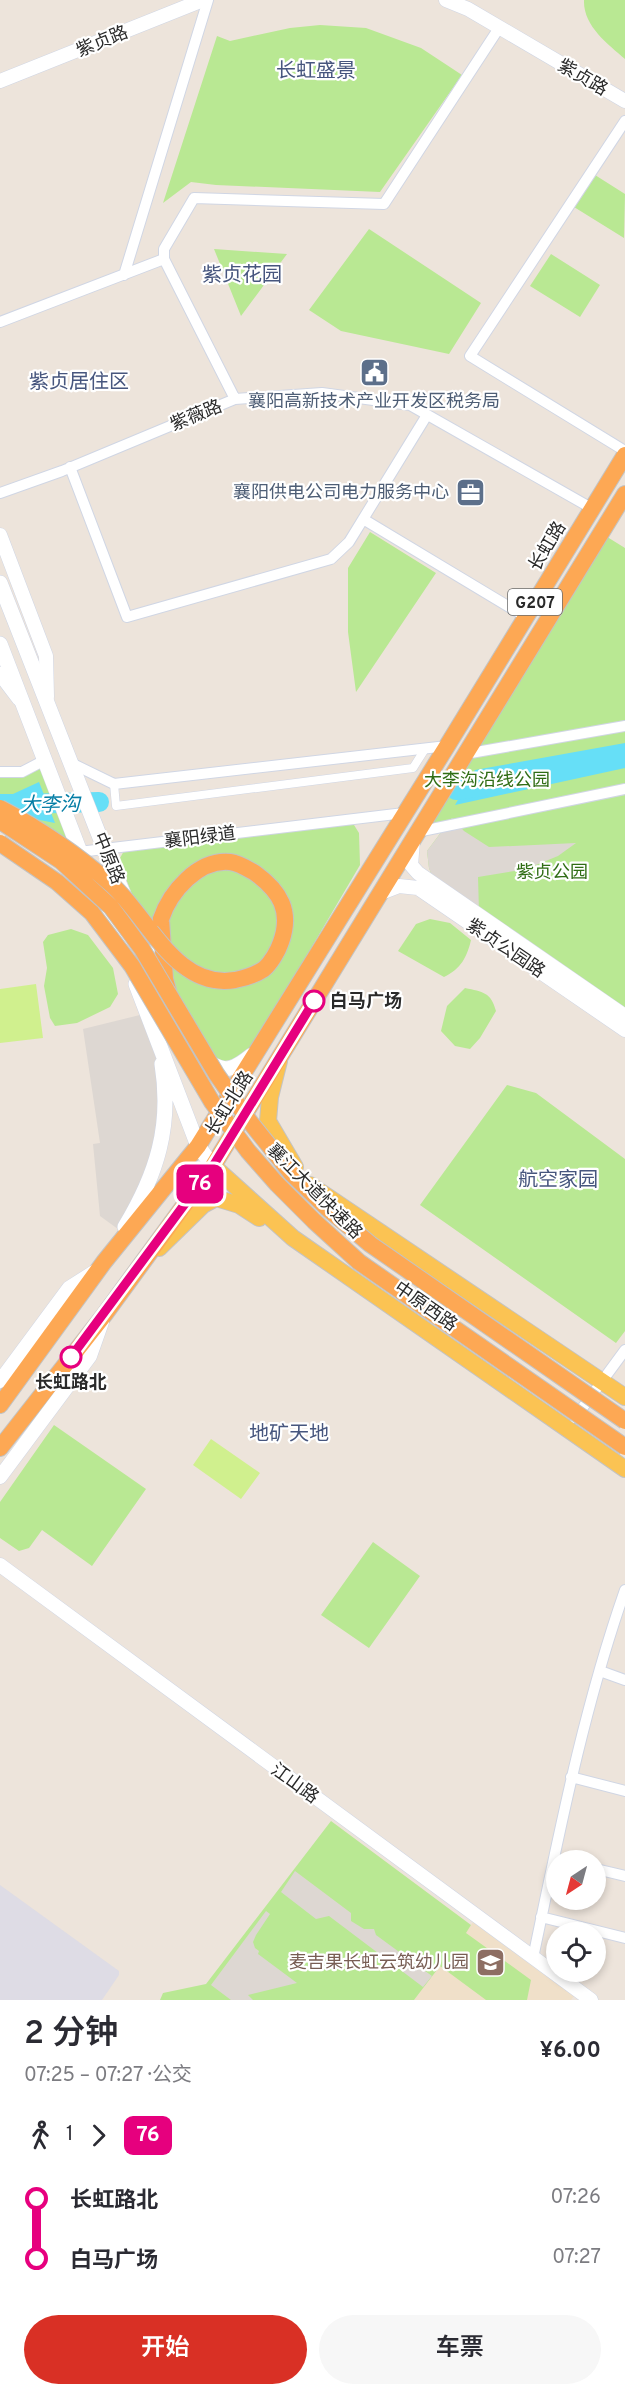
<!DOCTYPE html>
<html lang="zh">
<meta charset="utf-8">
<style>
:root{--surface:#fff;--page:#f7f7f7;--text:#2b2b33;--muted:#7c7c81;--accent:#d93025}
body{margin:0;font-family:Overpass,"Noto Sans SC",sans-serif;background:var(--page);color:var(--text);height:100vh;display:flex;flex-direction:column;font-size:22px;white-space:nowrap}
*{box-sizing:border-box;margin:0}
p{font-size:20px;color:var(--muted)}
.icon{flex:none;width:33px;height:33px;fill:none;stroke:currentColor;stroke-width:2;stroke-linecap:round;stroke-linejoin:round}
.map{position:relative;height:2000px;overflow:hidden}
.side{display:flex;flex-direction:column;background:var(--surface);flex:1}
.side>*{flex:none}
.badge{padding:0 12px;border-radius:9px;font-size:21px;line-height:39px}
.needle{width:39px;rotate:216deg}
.fabs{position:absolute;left:546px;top:1850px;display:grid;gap:12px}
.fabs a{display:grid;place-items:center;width:60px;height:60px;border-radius:50%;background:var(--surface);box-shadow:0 3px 9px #0003;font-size:30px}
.map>.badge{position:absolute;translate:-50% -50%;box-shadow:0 0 0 3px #fff}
.legs{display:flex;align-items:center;gap:9px;height:66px;padding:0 24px;font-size:20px}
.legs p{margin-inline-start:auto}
.headline{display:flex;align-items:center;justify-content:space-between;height:102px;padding:0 24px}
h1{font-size:33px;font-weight:600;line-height:45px}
.action{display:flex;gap:12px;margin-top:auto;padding:12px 24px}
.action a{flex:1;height:69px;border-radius:36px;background:var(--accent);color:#fff;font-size:24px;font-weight:600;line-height:69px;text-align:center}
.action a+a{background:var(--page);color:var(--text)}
ul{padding:0 24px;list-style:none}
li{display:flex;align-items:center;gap:21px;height:60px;font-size:22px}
li i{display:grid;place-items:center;width:9px;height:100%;margin:0 8px;background:currentColor}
li i::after{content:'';width:15px;height:15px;margin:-8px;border:4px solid;border-radius:50%;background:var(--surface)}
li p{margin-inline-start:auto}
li:first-child i{background:linear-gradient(#0000 50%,currentColor 0)}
li:last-child i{background:linear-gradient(currentColor 50%,#0000 0)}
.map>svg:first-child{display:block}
.industrial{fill:#dedce5}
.education{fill:#f0e0c9}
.green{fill:#b9e893}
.pitch{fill:#d0f08e}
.plaza{fill:#ddd7d2}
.water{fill:#66dff7}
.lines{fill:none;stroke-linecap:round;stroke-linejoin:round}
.river{stroke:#66dff7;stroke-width:20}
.pedestrian-casing{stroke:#d0d6e4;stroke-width:9}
.minor-casing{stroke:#d0d6e4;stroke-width:12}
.tertiary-casing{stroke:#d0d6e4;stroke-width:15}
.secondary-casing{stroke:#d0d6e4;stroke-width:16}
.primary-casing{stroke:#c3c3c3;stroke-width:18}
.trunk-casing{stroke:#c3c3c3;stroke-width:18}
.pedestrian{stroke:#fff;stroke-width:8}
.minor{stroke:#fff;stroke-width:10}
.tertiary{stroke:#fff;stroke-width:14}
.secondary{stroke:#fff;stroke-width:15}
.primary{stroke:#fbc353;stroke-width:16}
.trunk{stroke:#fda854;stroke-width:16}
.trunk-bridge-casing{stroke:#c3c3c3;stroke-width:18;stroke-linecap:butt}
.trunk-bridge{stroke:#fda854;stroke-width:16}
.line-1-casing{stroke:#fff;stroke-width:14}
.line-1{stroke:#e6007e;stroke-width:9}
.stop-1-dot{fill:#fff;stroke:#e6007e;stroke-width:3}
.labels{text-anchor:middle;stroke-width:4.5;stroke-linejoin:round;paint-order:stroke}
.shield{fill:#fff;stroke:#6a6a6a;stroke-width:1.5}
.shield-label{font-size:16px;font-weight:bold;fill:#2a2a2a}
.street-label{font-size:18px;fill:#2a2a2a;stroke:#fff}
.service-label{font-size:18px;fill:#4e5e75;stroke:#fff}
.park-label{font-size:18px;fill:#306d15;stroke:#fff}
.stop-label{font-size:18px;font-weight:bold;fill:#2a2a2a;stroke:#fff;text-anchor:start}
.education-label{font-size:18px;fill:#785e54;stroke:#fff;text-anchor:end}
.neighbourhood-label{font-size:20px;fill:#47567e;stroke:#fff}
.water-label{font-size:20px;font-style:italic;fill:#037da5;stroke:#fff}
</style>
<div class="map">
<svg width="625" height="2000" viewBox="0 0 625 2000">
<rect width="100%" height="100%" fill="#ede4db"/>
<!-- industrial -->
<path class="industrial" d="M 0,1885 L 119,1971 L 119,1975 L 102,2000 L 0,2000 Z"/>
<!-- education -->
<path class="education" d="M 477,1917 L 577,1992 L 571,2000 L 414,2000 Z"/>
<!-- green -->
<path class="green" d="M 584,0 L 625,0 L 625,59 C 608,44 583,26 584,0 Z
M 320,25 L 366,28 L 421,48 L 462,75 L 380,192 L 216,185 L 191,182 L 163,203 L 217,36 L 230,41 L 290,28 Z
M 595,175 L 625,194 L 624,238 L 574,207 Z
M 369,229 L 481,303 L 449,354 L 341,331 L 309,310 Z
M 214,249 L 287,254 L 241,316 Z
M 551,254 L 600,285 L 580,317 L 530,286 Z
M 370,532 L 436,573 L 356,692 L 348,632 L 348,568 Z
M 604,535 L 625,548 L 625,1010 L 434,881 L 429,868 L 427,851 L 451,819 L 417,832 Z
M 45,760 L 79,852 L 41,833 L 0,831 L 0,772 L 22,772 Z
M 341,823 L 354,825 L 359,833 L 360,865 L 254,1045 L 239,1058 L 220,1062 L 187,1032 L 122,869 L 120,858 L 125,849 Z
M 430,919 L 450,923 L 471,940 C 467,957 461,969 444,977 L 398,951 L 416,924 Z
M 71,929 L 88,935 L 113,968 L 118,994 L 110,1007 L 77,1023 L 55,1026 L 50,1018 L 44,986 L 47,968 L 43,942 L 48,935 Z
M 465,988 C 483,992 491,992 496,1011 L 480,1038 L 470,1049 L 455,1046 L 441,1031 L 447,1006 Z
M 507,1085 L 536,1093 L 625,1159 L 625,1331 L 616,1343 L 420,1205 Z
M 54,1425 L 146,1489 L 92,1566 L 42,1530 L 29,1548 L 19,1551 L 0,1538 L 0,1502 Z
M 373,1542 L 420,1576 L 369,1648 L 321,1615 Z
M 331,1821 L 471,1925 L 466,1933 L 531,1980 L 527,2000 L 486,2000 L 440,1966 L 414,2000 L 160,2000 L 163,1993 L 206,1984 Z"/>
<!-- pitch -->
<path class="pitch" d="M 36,984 L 43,1038 L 0,1043 L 0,989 Z
M 211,1439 L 260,1473 L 241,1499 L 193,1465 Z"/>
<!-- plaza -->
<path class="plaza" d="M 452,818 L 464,831 L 489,847 L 576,843 L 558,856 L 526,869 L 478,877 L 479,912 L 434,881 L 429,868 L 427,851 Z
M 148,1013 L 157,1035 L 164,1129 L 122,1232 L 100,1216 L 93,1144 L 100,1143 L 83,1029 Z
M 295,1871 L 351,1913 L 351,1921 L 364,1929 L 374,1929 L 376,1935 L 432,1976 L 423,1987 L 329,1916 L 316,1919 L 281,1892 Z
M 266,1911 L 270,1914 L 256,1935 L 253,1942 L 255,1948 L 259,1951 L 258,1954 L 297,1983 L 248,1995 L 253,2000 L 231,2000 L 211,1985 Z"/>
<!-- water -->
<path class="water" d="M 625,743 L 625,768 L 455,805 L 475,770 Z
M 39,782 L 55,823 L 14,815 L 0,814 L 0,794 L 13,794 Z"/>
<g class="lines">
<!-- river -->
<path class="river" d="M 456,790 L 490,785
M 21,804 L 99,802"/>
<defs>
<path id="pedestrian" d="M 114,784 L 116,806 L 413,768 L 425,749"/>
<path id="minor" d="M 625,121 L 470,356 L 625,451
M 124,275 L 208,0
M 0,322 L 164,259
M 235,399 L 164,259 L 164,249 L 194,198 L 384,204 L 499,28
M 70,467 L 127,617 L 331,559 L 349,542 L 427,415
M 0,493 L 62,471 L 235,399 L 322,393 L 410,405 L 593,509
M 363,519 L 526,617
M 465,754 L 625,726
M 71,763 L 114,784 L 447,746
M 0,772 L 22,772 L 45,760
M 417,832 L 625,789
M 74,849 L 79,852 L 404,813
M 575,1418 L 625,1350
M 600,1671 L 625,1680
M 571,1777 L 625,1791
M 596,1869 L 625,1876
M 541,1917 L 625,1938
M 533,1958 C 559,1834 583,1710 625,1590"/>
<path id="tertiary" d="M 446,0 L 468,9 L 625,101
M 0,81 L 203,0
M 0,535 L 46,656 L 47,697
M 0,674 L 19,699
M 413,841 L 411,865 L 418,873 L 625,1016
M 381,893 L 399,886 L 418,888 L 625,1030
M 0,1381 L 69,1288 L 94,1272
M 0,1477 L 90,1356 L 102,1322
M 0,1565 L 591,2000"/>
<path id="secondary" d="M 0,583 L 99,835 L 147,951
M 0,644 L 85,865
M 101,901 L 120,945
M 136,984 L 198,1146 L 213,1166
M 173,1012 L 182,1033 L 197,1056
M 206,1059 C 224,1076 236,1068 252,1055
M 125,1227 C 157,1174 172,1126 162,1064"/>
<path id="primary" d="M 279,1061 L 270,1097 L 268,1121 L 295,1167
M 213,1166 L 293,1238 L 625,1469
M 310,1185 L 625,1397
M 159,1248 L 203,1205 L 216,1198 L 239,1205 L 259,1218"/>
<path id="trunk" d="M 161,919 L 165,979 L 168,990
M 0,1405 L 104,1262 L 198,1146 L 447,746 L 625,455
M 0,1448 L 105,1314 L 213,1166 L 625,494"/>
</defs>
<!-- pedestrian casing -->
<use href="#pedestrian" class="pedestrian-casing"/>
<!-- minor casing -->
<use href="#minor" class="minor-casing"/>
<!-- tertiary casing -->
<use href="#tertiary" class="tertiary-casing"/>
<!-- secondary casing -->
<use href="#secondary" class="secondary-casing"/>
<!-- primary casing -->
<use href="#primary" class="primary-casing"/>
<!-- trunk casing -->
<use href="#trunk" class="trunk-casing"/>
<!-- pedestrian -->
<use href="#pedestrian" class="pedestrian"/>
<!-- minor -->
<use href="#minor" class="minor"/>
<!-- tertiary -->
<use href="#tertiary" class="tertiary"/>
<!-- secondary -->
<use href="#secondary" class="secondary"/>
<!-- primary -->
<use href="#primary" class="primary"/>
<!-- trunk -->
<use href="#trunk" class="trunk"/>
<defs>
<path id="trunk-bridge" d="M 0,808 C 40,829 78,855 112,885 C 148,917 176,990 235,980 C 245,978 255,975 264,969 C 271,963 278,951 281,942 C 292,911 280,891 255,873 C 248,869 239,863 230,862 C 198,859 170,892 161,919
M 0,821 L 61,861 L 111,907 L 142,949 L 217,1075 L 250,1122 L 291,1173 L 327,1208 L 370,1244 L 625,1421
M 0,843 L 57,882 L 92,913 L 132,966 L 212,1102 L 248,1151 L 277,1184 L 314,1221 L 359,1262 L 625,1447"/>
</defs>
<!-- trunk-bridge casing -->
<use href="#trunk-bridge" class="trunk-bridge-casing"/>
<!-- trunk-bridge -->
<use href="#trunk-bridge" class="trunk-bridge"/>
</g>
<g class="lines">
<defs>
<path id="line-1" d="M 71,1357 L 213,1166 L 314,1001"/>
</defs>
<!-- line-1 casing -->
<use href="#line-1" class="line-1-casing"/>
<!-- line-1 -->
<use href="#line-1" class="line-1"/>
</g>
<!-- icons -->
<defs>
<symbol id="civic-square" viewBox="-11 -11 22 22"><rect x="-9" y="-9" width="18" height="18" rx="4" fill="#5c6f8a" stroke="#fff"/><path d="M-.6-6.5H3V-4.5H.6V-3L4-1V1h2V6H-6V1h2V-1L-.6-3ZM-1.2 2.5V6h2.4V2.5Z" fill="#fff"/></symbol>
<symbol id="office-square" viewBox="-11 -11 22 22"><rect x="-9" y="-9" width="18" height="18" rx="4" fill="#5c6f8a" stroke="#fff"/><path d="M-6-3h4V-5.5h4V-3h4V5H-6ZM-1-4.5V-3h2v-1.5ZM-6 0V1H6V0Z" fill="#fff"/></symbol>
<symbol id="school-square" viewBox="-11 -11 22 22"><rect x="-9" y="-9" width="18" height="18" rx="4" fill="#8d6e63" stroke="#fff"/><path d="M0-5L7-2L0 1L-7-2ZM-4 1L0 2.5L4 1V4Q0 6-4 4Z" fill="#fff"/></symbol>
</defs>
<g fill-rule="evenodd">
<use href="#civic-square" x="358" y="356" width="33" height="33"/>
<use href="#office-square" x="454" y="476" width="33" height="33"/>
<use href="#school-square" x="474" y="1946" width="33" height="33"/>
</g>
<!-- markers -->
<g class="stop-1-dot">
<circle cx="314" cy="1001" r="10"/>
<circle cx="71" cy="1357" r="10"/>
</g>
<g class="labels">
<!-- shield labels -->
<rect class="shield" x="508" y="589" width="54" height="26" rx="4.5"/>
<g class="shield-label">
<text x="535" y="608">G207</text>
</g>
<!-- street labels -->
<g class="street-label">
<text transform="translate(102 41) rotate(-22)" y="6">紫贞路</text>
<text transform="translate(583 77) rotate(30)" y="6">紫贞路</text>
<text transform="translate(196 415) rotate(-22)" y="6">紫薇路</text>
<text transform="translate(547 546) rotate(-59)" y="6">长虹路</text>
<text transform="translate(200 837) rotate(-7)" y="6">襄阳绿道</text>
<text transform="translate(109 858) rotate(68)" y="6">中原路</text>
<text transform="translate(506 948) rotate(34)" y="6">紫贞公园路</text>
<text transform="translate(229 1103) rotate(-58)" y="6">长虹北路</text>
<text transform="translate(315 1191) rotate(45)" y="6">襄江大道快速路</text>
<text transform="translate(426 1306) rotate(35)" y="6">中原西路</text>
<text transform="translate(295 1783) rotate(36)" y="6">江山路</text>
</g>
<!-- service labels -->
<g class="service-label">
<text x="374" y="407">襄阳高新技术产业开发区税务局</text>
<text x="449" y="498" text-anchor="end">襄阳供电公司电力服务中心</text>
</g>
<!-- park labels -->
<g class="park-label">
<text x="487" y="786">大李沟沿线公园</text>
<text x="552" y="878">紫贞公园</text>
</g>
<!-- stop labels -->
<g class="stop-label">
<text x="330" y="1007">白马广场</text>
<text x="71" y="1388" text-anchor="middle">长虹路北</text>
</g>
<!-- education labels -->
<g class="education-label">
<text x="469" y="1968">麦吉果长虹云筑幼儿园</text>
</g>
<!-- neighbourhood labels -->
<g class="neighbourhood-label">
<text x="316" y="77">长虹盛景</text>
<text x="242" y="281">紫贞花园</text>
<text x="79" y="388">紫贞居住区</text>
<text x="558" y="1186">航空家园</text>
<text x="289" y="1440">地矿天地</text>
</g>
<!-- water labels -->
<g class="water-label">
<text transform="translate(50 804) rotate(-1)" y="7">大李沟</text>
</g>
</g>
</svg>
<div class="fabs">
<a><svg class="needle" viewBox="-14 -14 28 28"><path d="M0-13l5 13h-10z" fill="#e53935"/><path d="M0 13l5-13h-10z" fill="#7c7c81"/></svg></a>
<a><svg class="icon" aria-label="locate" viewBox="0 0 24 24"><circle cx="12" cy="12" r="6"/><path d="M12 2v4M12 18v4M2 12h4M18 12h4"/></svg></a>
</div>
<b class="badge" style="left:200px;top:1184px;background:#e6007e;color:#fff">76</b>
</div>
<section class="side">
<div class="headline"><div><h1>2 分钟</h1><p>07:25 – 07:27 · 公交</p></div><b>¥6.00</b></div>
<div class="legs"><svg class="icon" aria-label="walk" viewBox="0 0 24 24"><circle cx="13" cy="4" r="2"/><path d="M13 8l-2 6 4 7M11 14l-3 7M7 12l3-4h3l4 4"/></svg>1<svg class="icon" aria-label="forward" viewBox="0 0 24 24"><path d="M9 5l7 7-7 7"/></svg><b class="badge" style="background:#e6007e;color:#fff">76</b></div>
<ul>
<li><i style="color:#e6007e"></i><b>长虹路北</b><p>07:26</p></li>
<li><i style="color:#e6007e"></i><b>白马广场</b><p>07:27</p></li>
</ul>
<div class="action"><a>开始</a><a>车票</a></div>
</section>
